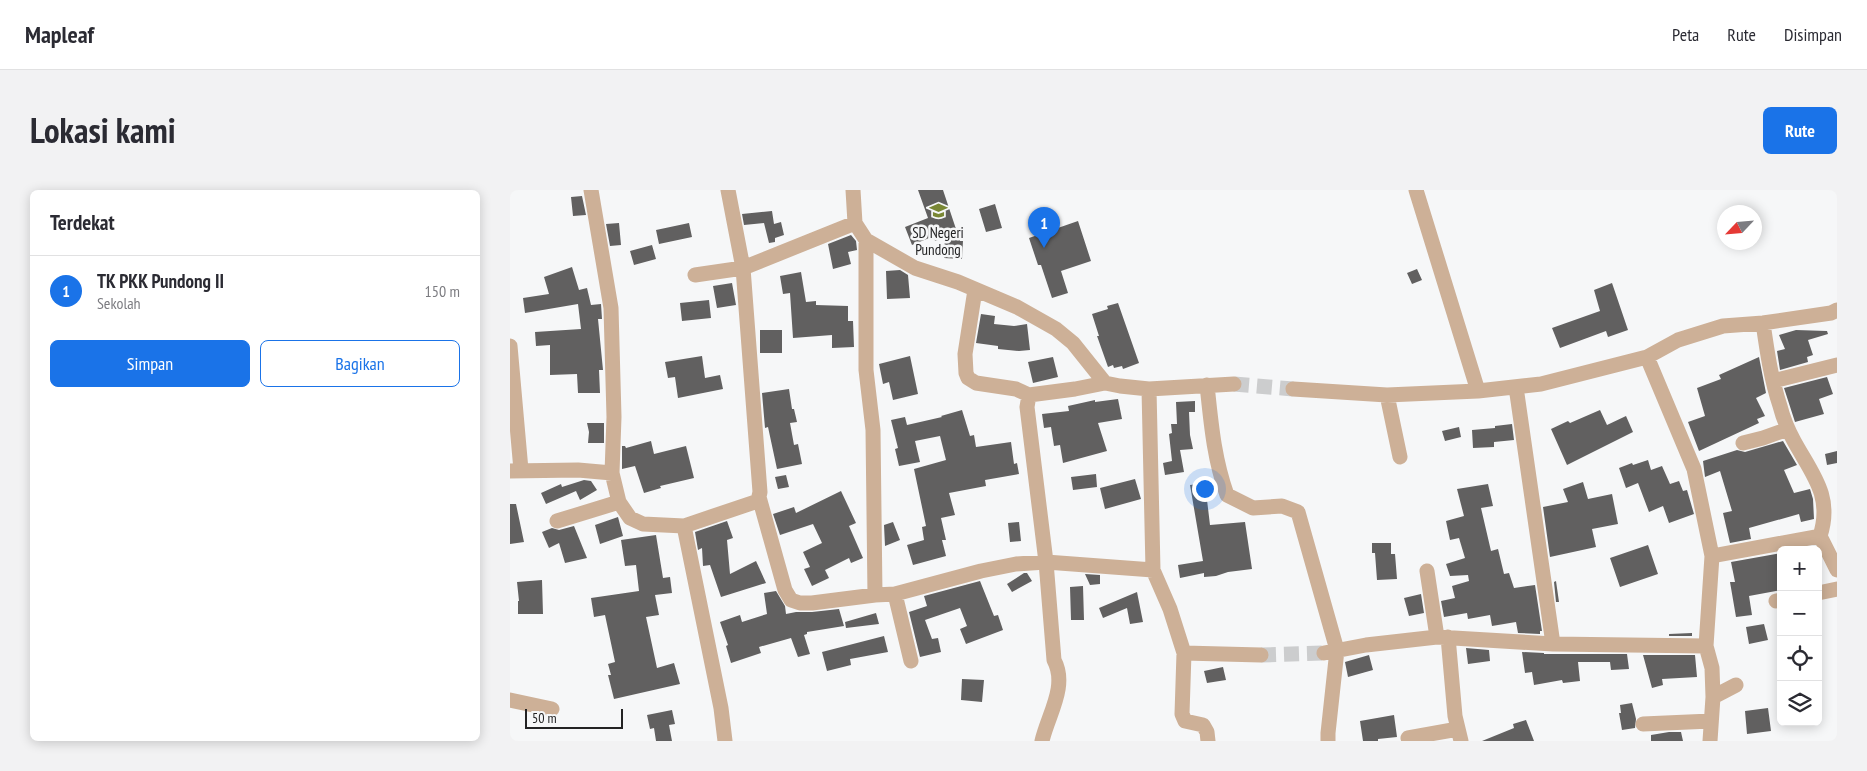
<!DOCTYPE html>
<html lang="id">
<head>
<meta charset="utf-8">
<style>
	:root { --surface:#fff; --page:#f2f2f3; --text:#2b2b33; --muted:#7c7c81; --line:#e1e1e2; --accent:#1a73e8 }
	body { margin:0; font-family:"PT Sans Narrow",sans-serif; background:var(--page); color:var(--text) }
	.controls { position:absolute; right:15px; bottom:15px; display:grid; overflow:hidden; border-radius:8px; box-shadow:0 2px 12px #0003 }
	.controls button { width:45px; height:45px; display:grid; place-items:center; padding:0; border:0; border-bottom:1px solid var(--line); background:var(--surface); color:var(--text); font:25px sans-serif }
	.compass { position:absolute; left:1207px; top:15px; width:45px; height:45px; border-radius:50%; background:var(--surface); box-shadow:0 2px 12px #0003; rotate:244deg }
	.scale { position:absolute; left:15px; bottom:12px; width:98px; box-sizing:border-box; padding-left:5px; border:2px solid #232324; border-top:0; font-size:14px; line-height:18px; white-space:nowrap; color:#232324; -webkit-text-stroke:4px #f6f7f8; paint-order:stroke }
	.you { position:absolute; left:694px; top:298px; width:18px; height:18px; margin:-12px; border:4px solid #fff; border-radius:50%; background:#1a73e8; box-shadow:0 0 0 8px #1a73e833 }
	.badge { display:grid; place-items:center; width:32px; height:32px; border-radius:50%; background:var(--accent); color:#fff; font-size:16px; font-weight:700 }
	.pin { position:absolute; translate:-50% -41px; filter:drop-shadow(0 1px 2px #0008) }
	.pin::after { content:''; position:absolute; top:26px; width:18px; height:15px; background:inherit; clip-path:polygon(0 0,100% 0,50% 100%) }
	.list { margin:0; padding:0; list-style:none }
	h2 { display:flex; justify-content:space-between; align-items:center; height:65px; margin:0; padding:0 20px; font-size:21px }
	h2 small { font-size:16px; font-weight:400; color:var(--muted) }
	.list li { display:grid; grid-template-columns:32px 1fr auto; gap:15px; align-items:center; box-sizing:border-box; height:70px; padding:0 20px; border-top:1px solid var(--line) }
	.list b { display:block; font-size:19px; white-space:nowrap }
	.list p { margin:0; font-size:16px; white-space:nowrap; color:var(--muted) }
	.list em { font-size:16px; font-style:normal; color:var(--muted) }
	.actions { display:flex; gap:10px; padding:15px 20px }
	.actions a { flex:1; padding:11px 0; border:1px solid var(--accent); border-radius:8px; text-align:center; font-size:18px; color:var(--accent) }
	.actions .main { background:var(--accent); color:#fff }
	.icon { flex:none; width:28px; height:28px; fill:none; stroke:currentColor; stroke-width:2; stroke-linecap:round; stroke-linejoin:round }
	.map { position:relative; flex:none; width:1327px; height:551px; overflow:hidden; border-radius:8px }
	header { display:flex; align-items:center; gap:30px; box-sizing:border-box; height:70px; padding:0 25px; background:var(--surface); border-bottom:1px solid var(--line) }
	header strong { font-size:24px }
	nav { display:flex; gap:28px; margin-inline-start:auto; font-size:18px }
	.intro { display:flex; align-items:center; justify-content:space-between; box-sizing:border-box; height:120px; padding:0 30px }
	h1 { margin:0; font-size:35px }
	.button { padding:12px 22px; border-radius:8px; background:var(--accent); color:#fff; font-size:18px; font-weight:700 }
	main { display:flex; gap:30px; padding:0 30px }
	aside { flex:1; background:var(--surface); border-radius:8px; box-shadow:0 2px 12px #0003 }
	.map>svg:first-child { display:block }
	.building { fill:#616060 }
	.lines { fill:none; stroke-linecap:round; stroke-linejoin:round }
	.minor-tunnel { stroke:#cccdce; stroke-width:15; stroke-dasharray:15 8; stroke-linecap:butt }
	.minor { stroke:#cdb097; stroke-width:15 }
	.labels { text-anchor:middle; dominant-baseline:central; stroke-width:5; stroke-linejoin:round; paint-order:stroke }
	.poi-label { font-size:15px; fill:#232324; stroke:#f6f7f8 }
</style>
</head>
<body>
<header>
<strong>Mapleaf</strong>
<nav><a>Peta</a><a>Rute</a><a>Disimpan</a></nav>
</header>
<div class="intro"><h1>Lokasi kami</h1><a class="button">Rute</a></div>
<main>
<aside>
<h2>Terdekat<small></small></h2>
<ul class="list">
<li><span class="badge">1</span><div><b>TK PKK Pundong II</b><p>Sekolah</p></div><em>150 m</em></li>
</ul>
<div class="actions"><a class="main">Simpan</a><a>Bagikan</a></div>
</aside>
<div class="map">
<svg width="1327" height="551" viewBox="0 0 1327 551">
	<rect width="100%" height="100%" fill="#f6f7f8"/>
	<path class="building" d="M408,0H433L450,51H453L452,69L434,68L435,47L425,51L424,46L402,55L395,37L418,28Z
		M72,6L76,25L63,26L61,7Z
		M485,14L492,38L476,42L469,19Z
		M262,21L264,34L271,32L274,45L265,48V52L259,53L254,33L234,35L232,24Z
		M568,31L581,71L551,81L558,103L542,108L531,75H528L519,48Z
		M109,33L111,55L100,56L96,34Z
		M179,33L182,47L149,54L146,40Z
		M341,45L346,51L347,60L338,62L341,74L323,79L318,54Z
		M142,55L146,69L124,75L120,61Z
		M62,77L69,100L77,98L81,115L91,114L92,129H88L93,180H89L90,203H68L67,184L40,185V155L26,156L25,142L71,139L68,114L15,123L13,108L39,104L34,87Z
		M907,79L912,90L902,94L897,83Z
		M390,80L398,85L400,108L377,109L376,81Z
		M291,82L296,112L306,111V115L338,116V131H343L344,157L322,158V145L283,148L280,103L273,104L270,86Z
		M222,93L226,115L207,118L203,96Z
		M1102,93L1118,140L1098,147L1096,141L1050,158L1042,138L1090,121L1084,100Z
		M199,110L201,128L172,131L170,113Z
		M608,113L629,173L613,179L612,176L604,178L603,175L598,177L587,146H589L582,124L598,119L597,116Z
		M471,124L485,126L484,134L504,136L517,134L520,160L509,161L488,159V156L466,153Z
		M250,140H272V163H250Z
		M1286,140L1317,141L1318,144L1298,150L1303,165L1297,167L1298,172L1270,180L1267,161L1275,159L1269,145Z
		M192,166L195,188L210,185L213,199L168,208L165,187L158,188L155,172Z
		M400,166L408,204L383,210L379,192L373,194L369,174Z
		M543,167L548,187L523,193L518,172Z
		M1249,167L1256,203L1246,208L1255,226L1247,229L1249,233L1189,261L1178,232L1195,226L1187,198L1211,189L1209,185Z
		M1317,187L1323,204L1309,209L1314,224L1285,232L1274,198Z
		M279,199L282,219H284L287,232L280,233L284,255L288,254L292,274L267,279L258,237L255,238L252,203Z
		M608,209L612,229L588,233L597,261L553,273L550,255L544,256L541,237L534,238L532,224L559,221L558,216L585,210V212Z
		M685,211V222H679L680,245L683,259L670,260L674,282L655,285L653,273L662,271L659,244L662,243L661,234H667L666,212Z
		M452,220L460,246L464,245L466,257L501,252L504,274L507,273L509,284L475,290L476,296L439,303L445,325L431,328L436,350H432L436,366L403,375L397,355L414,350L412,337L416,336L404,279L436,270L430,246L405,251L410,272L389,276L385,259L388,258L381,230L395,227L397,235L432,227L431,226Z
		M1090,220L1097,235L1116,226L1123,242L1057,275L1041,239L1058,231L1060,233Z
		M77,233H94V253H78L79,242Z
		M1002,234L1004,250L984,252V257L963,258L962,240L985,238V236Z
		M949,237L951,247L935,251L932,241Z
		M141,251L144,264L176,256L184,288L150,296L151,298L134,303L125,276L112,279V256H115L116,258Z
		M1273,251L1287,275L1274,280L1284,303L1300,299L1303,309L1304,329L1291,332L1289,324L1239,338L1241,349L1220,353L1213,323L1222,321L1210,281L1195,287L1193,271L1227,260L1235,262Z
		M1327,261V273L1317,275L1315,264Z
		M1138,270L1141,280L1152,276L1160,294L1169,291L1173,301L1177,300L1184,324L1159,333L1153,316L1139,322L1128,293L1116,298L1109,278L1122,273L1123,275Z
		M586,284L587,297L563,300L561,287Z
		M276,285L279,297L268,299L265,287Z
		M625,289L631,309L595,319L590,298Z
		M74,290L81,291L87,300L70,310L66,301L36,314L31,303L51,294L52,297Z
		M1073,292L1078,309L1102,304L1108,334L1082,339L1086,357L1040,367L1033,317L1058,312L1053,299Z
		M695,293L700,335L735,332L742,379L718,382L706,386L694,387V383L670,388L668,375L693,371L680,295Z
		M978,294L983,316L971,318L981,361L988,359L994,384L999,383L1004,398L1025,395L1032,441H1030V444L1008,443L1006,432L982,436L980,425L958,429L957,423L934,427L931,411L945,408L942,396L959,391L958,385L940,386L936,374L955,368L949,348L940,350L936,331L954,326L947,299Z
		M331,301L346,333L339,336L353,368L341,373L339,368L315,380L319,388L302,396L294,379L300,377L293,362L312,353L303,334L270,345L263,324L284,317L286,323Z
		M0,314H6L14,352L0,354Z
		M108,327L113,346L90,354L85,335Z
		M217,331L223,348L217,350L220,384L246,371L256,393L211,407L200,375L193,376L192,358L188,360L185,342Z
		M383,332L390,350L375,356L374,335Z
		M509,332L511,351L500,352L498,333Z
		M64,336L77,368L55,373L49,353L39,358L32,342L42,338L49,340Z
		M146,345L153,388L160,387L162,403L145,405L149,425L136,427L147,478L164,473L170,494L104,509L98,485H101L98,474L105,472L95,425L84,427L81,408L129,401L126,375L115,376L111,350Z
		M862,353H881V364H885L887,389L867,390L865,363H862Z
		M1138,355L1148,384L1110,397L1100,368Z
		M1271,363V400L1239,406L1242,425L1226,427L1220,392H1225L1221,372Z
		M514,383H517L522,391L502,402L497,394Z
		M575,384L590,385V394L580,395Z
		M32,390L33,424H8V411H9L7,392Z
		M470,391L484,426L488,425L493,440L456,454L450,439L457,436L450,418L415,430L422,449L428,448L431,462L410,467L399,422L417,416L414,406Z
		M1046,391L1049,412H1046L1044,392Z
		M573,396L574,430H561L560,397Z
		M266,401L275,416L276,424L286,422H302L329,419L334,436L297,442V444L294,445L300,464L288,467L281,448L249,457L251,463L221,473L216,456L218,455L210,432L230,425L232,432L257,424L254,403Z
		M627,402L633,432L620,434L617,418L593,428L589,418Z
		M911,404L914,423L899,426L894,408Z
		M366,423L369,434L336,438L335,432Z
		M1254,434L1258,450L1239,454L1236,437Z
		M1182,443V446H1159V444Z
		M374,446L378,462L340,469L341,475L317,481L312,462Z
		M956,458L979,460L980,471L958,474Z
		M1012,462L1034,463V464H1117L1119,479L1101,480L1100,472H1068L1070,491L1053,493L1052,490L1024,495L1022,482L1015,483Z
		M859,465L863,480L838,487L835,472Z
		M1133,465H1185L1187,487L1152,489L1153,495L1142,498Z
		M713,477L716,490L697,493L694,481Z
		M452,489L474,490L472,512L451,510Z
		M1122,513L1126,529L1125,538L1112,540L1109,523H1111L1110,515Z
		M1258,518L1261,541L1237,544L1235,521Z
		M162,520L165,534L159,535L162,551H146L144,538L140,539L137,525Z
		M884,525L887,547L868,549V551H853L850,531Z
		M1016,530L1024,551H972L1004,538L1003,534Z
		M1159,542H1171L1173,551H1141V545Z"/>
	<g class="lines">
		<path class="minor-tunnel" d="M724,194L783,199
			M751,465L814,463"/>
		<path class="minor" d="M81,0L101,118L104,227L102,283L109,312L120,328L133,334L174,336L248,311L250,302L233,78L345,33
			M343,0L345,33L356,50L405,78L448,92L507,117L546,139L563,153L595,193L610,196L639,199L724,194
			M906,0L968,201
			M356,50V180L363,240L365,405
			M185,85L233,78L218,0
			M465,100L455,164L456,183L458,188L466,193L506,199L519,205L565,199L595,193
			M1253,133C1257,161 1261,189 1270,216C1273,228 1278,240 1284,251C1302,284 1323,306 1310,346L1327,380
			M0,156L11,280
			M1137,167L1184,279L1202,366L1196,456L1202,478L1203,507L1200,551
			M1263,191L1327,175
			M697,195C701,233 704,269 717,305L743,318L772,316L788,322L827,460L818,543V551
			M1006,197L1043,454
			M639,199L643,380L660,419L674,463L672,524L675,531L693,535L697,542L698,551
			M783,199L877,205L968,201L1031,194L1137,167L1168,150L1213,136L1253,133L1321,123L1327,120
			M519,205L517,217L536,372L544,470C558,496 538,525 532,551
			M877,205L890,267
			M1233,253L1253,248L1278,239
			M0,281L68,280L102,283
			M249,307L275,400L281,410L290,413H302L365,405L385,404L471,381L506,374L536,372L643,380
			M47,331L109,312
			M174,336L211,518L215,551
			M1202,366L1310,346
			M917,381L927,447
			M1308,403L1327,399
			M385,404L401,471
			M1266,411L1271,410
			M938,447L945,526L951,551
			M674,463L751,465
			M814,463L856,455L927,447L1043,454L1196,456
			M1203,507L1226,495
			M0,510L42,519
			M1133,534L1201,531
			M898,548L948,539"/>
	</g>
	<defs>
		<symbol id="school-bare" viewBox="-9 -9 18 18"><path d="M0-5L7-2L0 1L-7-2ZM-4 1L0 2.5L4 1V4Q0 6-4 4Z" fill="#798735" stroke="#f6f7f8" stroke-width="2.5" paint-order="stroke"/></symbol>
	</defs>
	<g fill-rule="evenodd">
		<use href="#school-bare" x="416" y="8" width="25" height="25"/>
	</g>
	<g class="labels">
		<g class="poi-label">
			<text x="428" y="42">SD Negeri<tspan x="428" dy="17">Pundong</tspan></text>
		</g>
	</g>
</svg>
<div class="controls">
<button>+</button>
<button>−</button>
<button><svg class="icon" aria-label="locate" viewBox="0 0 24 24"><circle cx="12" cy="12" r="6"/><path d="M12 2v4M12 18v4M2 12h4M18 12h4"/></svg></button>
<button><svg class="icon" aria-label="layers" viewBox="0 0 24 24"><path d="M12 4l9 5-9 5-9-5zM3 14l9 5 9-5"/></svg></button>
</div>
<svg class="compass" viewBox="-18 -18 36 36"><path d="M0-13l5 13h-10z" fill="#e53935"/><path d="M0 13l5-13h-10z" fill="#7c7c81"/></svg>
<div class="scale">50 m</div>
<div class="you"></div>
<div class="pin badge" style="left:534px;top:58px">1</div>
</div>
</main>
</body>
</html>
